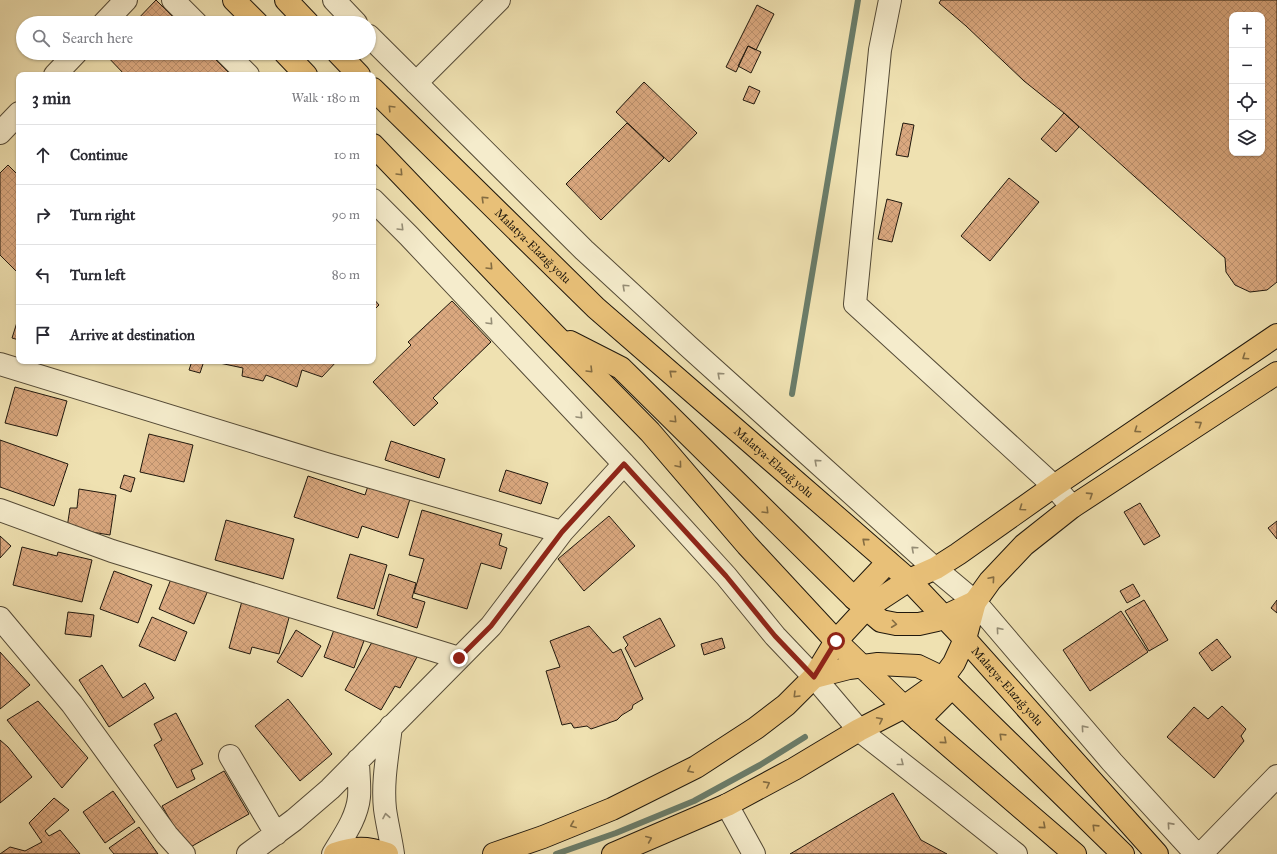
<!DOCTYPE html>
<html lang="en">
<head>
<meta charset="utf-8">
<style>
	:root { --surface:#fff; --page:#f2f2f3; --text:#2b2b33; --muted:#7c7c81; --line:#e1e1e2 }
	body { margin:0; font-family:"IM FELL Great Primer",serif; background:var(--page); color:var(--text) }
	.controls { position:absolute; right:12px; top:12px; display:grid; overflow:hidden; border-radius:8px; box-shadow:0 1px 3px #0004 }
	.controls button { width:36px; height:36px; display:grid; place-items:center; padding:0; border:0; border-bottom:1px solid var(--line); background:var(--surface); color:var(--text); font:20px sans-serif }
	.stop { position:absolute; width:12px; height:12px; margin:-9px; border:3px solid #8f2418; border-radius:50%; background:#fff }
	.stop.end { background:#8f2418; border-color:#fff; box-shadow:0 1px 4px #0008 }
	.list { margin:0; padding:0; list-style:none }
	h2 { display:flex; justify-content:space-between; align-items:center; height:52px; margin:0; padding:0 16px; font-size:17px }
	h2 small { font-size:13px; font-weight:400; color:var(--muted) }
	.list li { display:grid; grid-template-columns:26px 1fr auto; gap:12px; align-items:center; box-sizing:border-box; height:60px; padding:0 16px; border-top:1px solid var(--line) }
	.list b { display:block; font-size:15px; white-space:nowrap }
	.list em { font-size:13px; font-style:normal; color:var(--muted) }
	.icon { flex:none; width:22px; height:22px; fill:none; stroke:currentColor; stroke-width:2; stroke-linecap:round; stroke-linejoin:round }
	.map { position:relative; flex:none; width:1277px; height:854px; overflow:hidden }
	.search { position:absolute; background:var(--surface); box-shadow:0 1px 3px #0004; left:16px; top:16px; width:360px; height:44px; display:flex; align-items:center; gap:10px; box-sizing:border-box; padding:0 14px; border-radius:22px; color:var(--muted); font-size:15px }
	.panel { position:absolute; background:var(--surface); box-shadow:0 1px 3px #0004; left:16px; top:72px; width:360px; height:292px; border-radius:8px }
	.map>svg:first-child { display:block }
	.lines { fill:none; stroke-linecap:round; stroke-linejoin:round }
	.stream { stroke:#6a7c69; stroke-width:6 }
	.building { fill:url(#building-cross-hatch); stroke:#20180d; fill-rule:evenodd }
	.minor-casing { stroke:#544a36; stroke-width:24 }
	.major-casing { stroke:#20180d; stroke-width:24 }
	.highway-casing { stroke:#20180d; stroke-width:24 }
	.minor { stroke:#f5eccc; stroke-width:22 }
	.major { stroke:#e8c078; stroke-width:22 }
	.highway { stroke:#e8c078; stroke-width:22 }
	.oneway { stroke:#846c42 }
	.oneway2 { stroke:#958d76 }
	.route { stroke:#8f2418; stroke-width:5 }
	.labels { text-anchor:middle; dominant-baseline:central; stroke-width:3.5; stroke-linejoin:round; paint-order:stroke }
	.street-label { font-size:12px; fill:#20180d; stroke:#f5eccc }
</style>
</head>
<body>
<div class="map">
<svg width="1277" height="854" viewBox="0 0 1277 854">
	<defs>
		<pattern id="building-cross-hatch" width="8" height="8" patternUnits="userSpaceOnUse"><rect width="8" height="8" fill="#daa87f"/><path d="M0 0l8 8M0 8l8-8" fill="none" stroke="#bb906d"/></pattern>
	</defs>
	<rect width="100%" height="100%" fill="#efe1b1"/>
	<filter id="stains"><feTurbulence type="fractalNoise" baseFrequency=".005" numOctaves="4"/><feColorMatrix values="0 0 0 0 .2 0 0 0 0 .09 0 0 0 0 .02 0 0 0 .5 -.17"/></filter>
	<radialGradient id="worn" r=".72"><stop offset=".6" stop-color="#630" stop-opacity="0"/><stop offset="1" stop-color="#630" stop-opacity=".3"/></radialGradient>
	<g class="lines">
		<path class="stream" d="M792,394L858,0
			M556,854L616,833L694,801L760,765L805,737"/>
	</g>
	<path class="building" d="M156,0L179,23H134Z
		M941,0H1277V282L1267,290L1250,292L1235,285L1226,272L1225,258L1064,113L1024,81L966,26L939,3ZM1232,15H1262V153H1232Z
		M757,5L774,14L756,50L748,46L736,72L726,67Z
		M748,46L761,52L751,73L738,66Z
		M104,53H209L230,74L228,75H125Z
		M644,82L697,133L669,162L616,112Z
		M749,86L760,91L754,104L743,100Z
		M1064,113L1079,127L1056,152L1041,139Z
		M627,123L664,158L601,220L566,184Z
		M903,123L914,125L908,157L896,155Z
		M8,165L19,176V274L0,255V173Z
		M1009,178L1039,202L990,261L961,236Z
		M887,199L902,203L892,242L878,239Z
		M373,298L379,305L373,311Z
		M452,301L491,342L433,398L438,403L414,426L373,382L411,345L408,342Z
		M19,316V340L12,338Z
		M192,361H204L200,373L189,370Z
		M210,361H337L322,377L302,370L297,387L266,375L263,381L242,376L243,368Z
		M15,387L67,401L57,436L5,423Z
		M149,434L193,445L184,482L140,472Z
		M0,440L68,464L54,506L0,487Z
		M391,441L445,459L439,478L385,460Z
		M506,470L548,483L541,504L499,491Z
		M124,475L135,478L131,492L120,488Z
		M308,476L365,495L368,486L410,499L398,538L362,526L358,538L294,517Z
		M79,489L116,495L110,535L67,528L70,508H77Z
		M1140,503L1160,536L1144,545L1124,512Z
		M422,510L502,534L499,545L507,548L501,569L481,563L467,609L414,593L424,559L409,555Z
		M609,516L635,546L584,591L558,559Z
		M226,520L294,539L283,579L215,560Z
		M1277,521V539L1268,528Z
		M0,536L11,546L0,558Z
		M22,547L57,556L58,552L92,560L82,602L13,585Z
		M350,554L387,565L374,609L337,598Z
		M114,571L152,585L138,623L100,609Z
		M173,574L209,588L194,624L159,609Z
		M389,574L416,583L412,598L425,602L417,628L377,615Z
		M1133,584L1140,596L1127,603L1120,591Z
		M1144,600L1168,640L1149,651L1125,611Z
		M1277,600V613L1271,608Z
		M242,601L290,614L279,654L252,647L250,654L229,648Z
		M1121,611L1148,652L1090,691L1063,650Z
		M68,612L94,615L91,637L65,634Z
		M152,617L187,632L175,661L139,646Z
		M660,618L675,646L635,667L625,648L628,645L623,637Z
		M589,626L613,653L621,649L643,699L633,705L632,709L622,715L617,720L591,729L587,726L574,728L571,723L562,725L546,671L560,667L550,641Z
		M335,627L365,638L354,668L324,657Z
		M296,630L321,646L302,677L277,662Z
		M376,635L417,657L400,688L395,686L381,710L345,690Z
		M722,638L725,648L704,655L701,644Z
		M1217,639L1231,657L1212,671L1199,653Z
		M0,652L30,685L0,709Z
		M102,665L123,698L145,683L154,698L109,727L79,680Z
		M288,699L332,754L300,781L255,726Z
		M38,701L88,758L62,788L7,720Z
		M1222,706L1246,729L1241,736L1244,741L1214,778L1167,737L1194,707L1208,719Z
		M176,713L203,764L191,770L195,779L177,788L154,745L162,740L154,724Z
		M0,740L8,747L32,777L0,803Z
		M224,771L249,814L187,849L162,806Z
		M113,791L135,822L105,843L83,812Z
		M893,793L921,840L947,854H790Z
		M54,798L69,810L45,831L49,836L60,830L80,854H0L10,847L25,851L42,842L29,823Z
		M139,827L158,854H114L109,848Z"/>
	<g class="lines">
		<defs>
			<path id="minor" d="M173,0L196,23
				M334,0L356,23
				M890,0L880,50L855,304L1054,486L1072,507
				M104,23L126,0
				M369,36L584,250L688,346L932,566L975,602L1112,762L1196,854
				M226,53L248,75
				M55,75L76,53
				M416,83L499,0
				M0,133L19,113
				M373,200L409,236L624,464L726,576L775,636L814,677L859,730L942,795L1016,854
				M0,364L326,464L562,532
				M0,510L112,551L459,658
				M0,618L72,704L167,835L184,854
				M391,726C388,753 382,781 385,809C387,824 391,839 393,854
				M230,756L276,834
				M727,805L754,854
				M248,854L294,820L330,789L491,626L562,532L624,464
				M333,854C343,837 357,818 359,797C360,785 358,772 358,760
				M1201,854L1277,776"/>
			<path id="major" d="M335,854C355,847 367,847 387,854
				M494,854L543,837L612,809L696,767L756,728L786,705L814,677L836,641L860,615L877,601L909,580L936,568L958,554L1054,486L1277,335
				M613,854L727,805L794,769L859,730L904,707L928,690L943,678L954,663L965,639L975,602L990,581L1024,545L1072,507L1277,373"/>
			<g id="highway">
				<path d="M234,0L257,23"/>
				<path d="M286,0L308,23"/>
				<path d="M285,53L306,75"/>
				<path d="M338,53L359,75"/>
				<path id="s1" d="M373,89L596,308L909,580L965,639L1157,854"/>
				<path d="M373,145L553,333L650,432L747,545L836,641L904,707L1075,854"/>
				<path d="M570,342L621,368L854,598L881,621L896,624H919L937,620L975,602"/>
				<path d="M854,598L888,562"/>
				<path d="M814,677L849,668L878,664L918,666L943,678L1123,854"/>
				<path d="M919,720L952,687"/>
			</g>
		</defs>
		<use href="#minor" class="minor-casing"/>
		<use href="#major" class="major-casing"/>
		<use href="#highway" class="highway-casing"/>
		<use href="#minor" class="minor"/>
		<use href="#major" class="major"/>
		<use href="#highway" class="highway"/>
	</g>
	<defs><path id="oneway-chevron" d="M-2-3.5L2.5 0L-2 3.5" fill="none" stroke-width="1.6" stroke-linecap="round" stroke-linejoin="round"/></defs>
	<g class="oneway">
		<use href="#oneway-chevron" transform="translate(391 108) rotate(-134)"/>
		<use href="#oneway-chevron" transform="translate(400 173) rotate(46)"/>
		<use href="#oneway-chevron" transform="translate(484 199) rotate(-136)"/>
		<use href="#oneway-chevron" transform="translate(490 267) rotate(46)"/>
		<use href="#oneway-chevron" transform="translate(1245 357) rotate(146)"/>
		<use href="#oneway-chevron" transform="translate(590 370) rotate(45)"/>
		<use href="#oneway-chevron" transform="translate(672 373) rotate(-139)"/>
		<use href="#oneway-chevron" transform="translate(674 420) rotate(45)"/>
		<use href="#oneway-chevron" transform="translate(1199 424) rotate(-33)"/>
		<use href="#oneway-chevron" transform="translate(1137 430) rotate(146)"/>
		<use href="#oneway-chevron" transform="translate(679 465) rotate(50)"/>
		<use href="#oneway-chevron" transform="translate(1090 495) rotate(-33)"/>
		<use href="#oneway-chevron" transform="translate(1022 508) rotate(145)"/>
		<use href="#oneway-chevron" transform="translate(766 511) rotate(45)"/>
		<use href="#oneway-chevron" transform="translate(865 541) rotate(-139)"/>
		<use href="#oneway-chevron" transform="translate(992 579) rotate(-49)"/>
		<use href="#oneway-chevron" transform="translate(894 624) rotate(7)"/>
		<use href="#oneway-chevron" transform="translate(796 695) rotate(135)"/>
		<use href="#oneway-chevron" transform="translate(880 720) rotate(-27)"/>
		<use href="#oneway-chevron" transform="translate(1002 736) rotate(-136)"/>
		<use href="#oneway-chevron" transform="translate(944 741) rotate(41)"/>
		<use href="#oneway-chevron" transform="translate(690 770) rotate(153)"/>
		<use href="#oneway-chevron" transform="translate(767 784) rotate(-28)"/>
		<use href="#oneway-chevron" transform="translate(573 825) rotate(158)"/>
		<use href="#oneway-chevron" transform="translate(1043 826) rotate(41)"/>
		<use href="#oneway-chevron" transform="translate(1095 827) rotate(-136)"/>
		<use href="#oneway-chevron" transform="translate(649 839) rotate(-23)"/>
	</g>
	<g class="oneway2">
		<use href="#oneway-chevron" transform="translate(401 228) rotate(45)"/>
		<use href="#oneway-chevron" transform="translate(625 287) rotate(-137)"/>
		<use href="#oneway-chevron" transform="translate(490 322) rotate(47)"/>
		<use href="#oneway-chevron" transform="translate(720 375) rotate(-138)"/>
		<use href="#oneway-chevron" transform="translate(580 416) rotate(47)"/>
		<use href="#oneway-chevron" transform="translate(817 462) rotate(-138)"/>
		<use href="#oneway-chevron" transform="translate(914 549) rotate(-138)"/>
		<use href="#oneway-chevron" transform="translate(999 630) rotate(-131)"/>
		<use href="#oneway-chevron" transform="translate(1084 728) rotate(-131)"/>
		<use href="#oneway-chevron" transform="translate(901 763) rotate(38)"/>
		<use href="#oneway-chevron" transform="translate(386 816) rotate(-100)"/>
		<use href="#oneway-chevron" transform="translate(1170 825) rotate(-132)"/>
	</g>
	<g class="lines">
		<path class="route" d="M459,658L491,626L562,532L624,464L726,576L775,636L814,677L836,641"/>
	</g>
	<g class="labels">
		<g class="street-label">
			<text stroke="none"><textPath href="#s1" startOffset="224">Malatya-Elazığ yolu</textPath></text>
			<text stroke="none"><textPath href="#s1" startOffset="548">Malatya-Elazığ yolu</textPath></text>
			<text stroke="none"><textPath href="#s1" startOffset="872">Malatya-Elazığ yolu</textPath></text>
		</g>
	</g>
	<rect width="100%" height="100%" filter="url(#stains)"/>
	<rect width="100%" height="100%" fill="url(#worn)"/>
</svg>
<div class="controls">
<button>+</button>
<button>−</button>
<button><svg class="icon" aria-label="locate" viewBox="0 0 24 24"><circle cx="12" cy="12" r="6"/><path d="M12 2v4M12 18v4M2 12h4M18 12h4"/></svg></button>
<button><svg class="icon" aria-label="layers" viewBox="0 0 24 24"><path d="M12 4l9 5-9 5-9-5zM3 14l9 5 9-5"/></svg></button>
</div>
<div class="stop" style="left:836px;top:641px"></div>
<div class="stop end" style="left:459px;top:658px"></div>
<div class="search"><svg class="icon" aria-label="search" viewBox="0 0 24 24"><circle cx="10" cy="10" r="6"/><path d="M15 15l6 6"/></svg>Search here</div>
<section class="panel">
<h2>3 min<small>Walk · 180 m</small></h2>
<ul class="list">
<li><svg class="icon" aria-label="ahead" viewBox="0 0 24 24"><path d="M12 20V5M6 11l6-6 6 6"/></svg><div><b>Continue</b></div><em>10 m</em></li>
<li><svg class="icon" aria-label="right" viewBox="0 0 24 24"><path d="M7 20v-9h11M14 6l5 5-5 5"/></svg><div><b>Turn right</b></div><em>90 m</em></li>
<li><svg class="icon" aria-label="left" viewBox="0 0 24 24"><path d="M17 20v-9H6M10 6l-5 5 5 5"/></svg><div><b>Turn left</b></div><em>80 m</em></li>
<li><svg class="icon" aria-label="arrive" viewBox="0 0 24 24"><path d="M6 21V4h12l-3 4 3 4H6"/></svg><div><b>Arrive at destination</b></div></li>
</ul>
</section>
</div>
</body>
</html>
